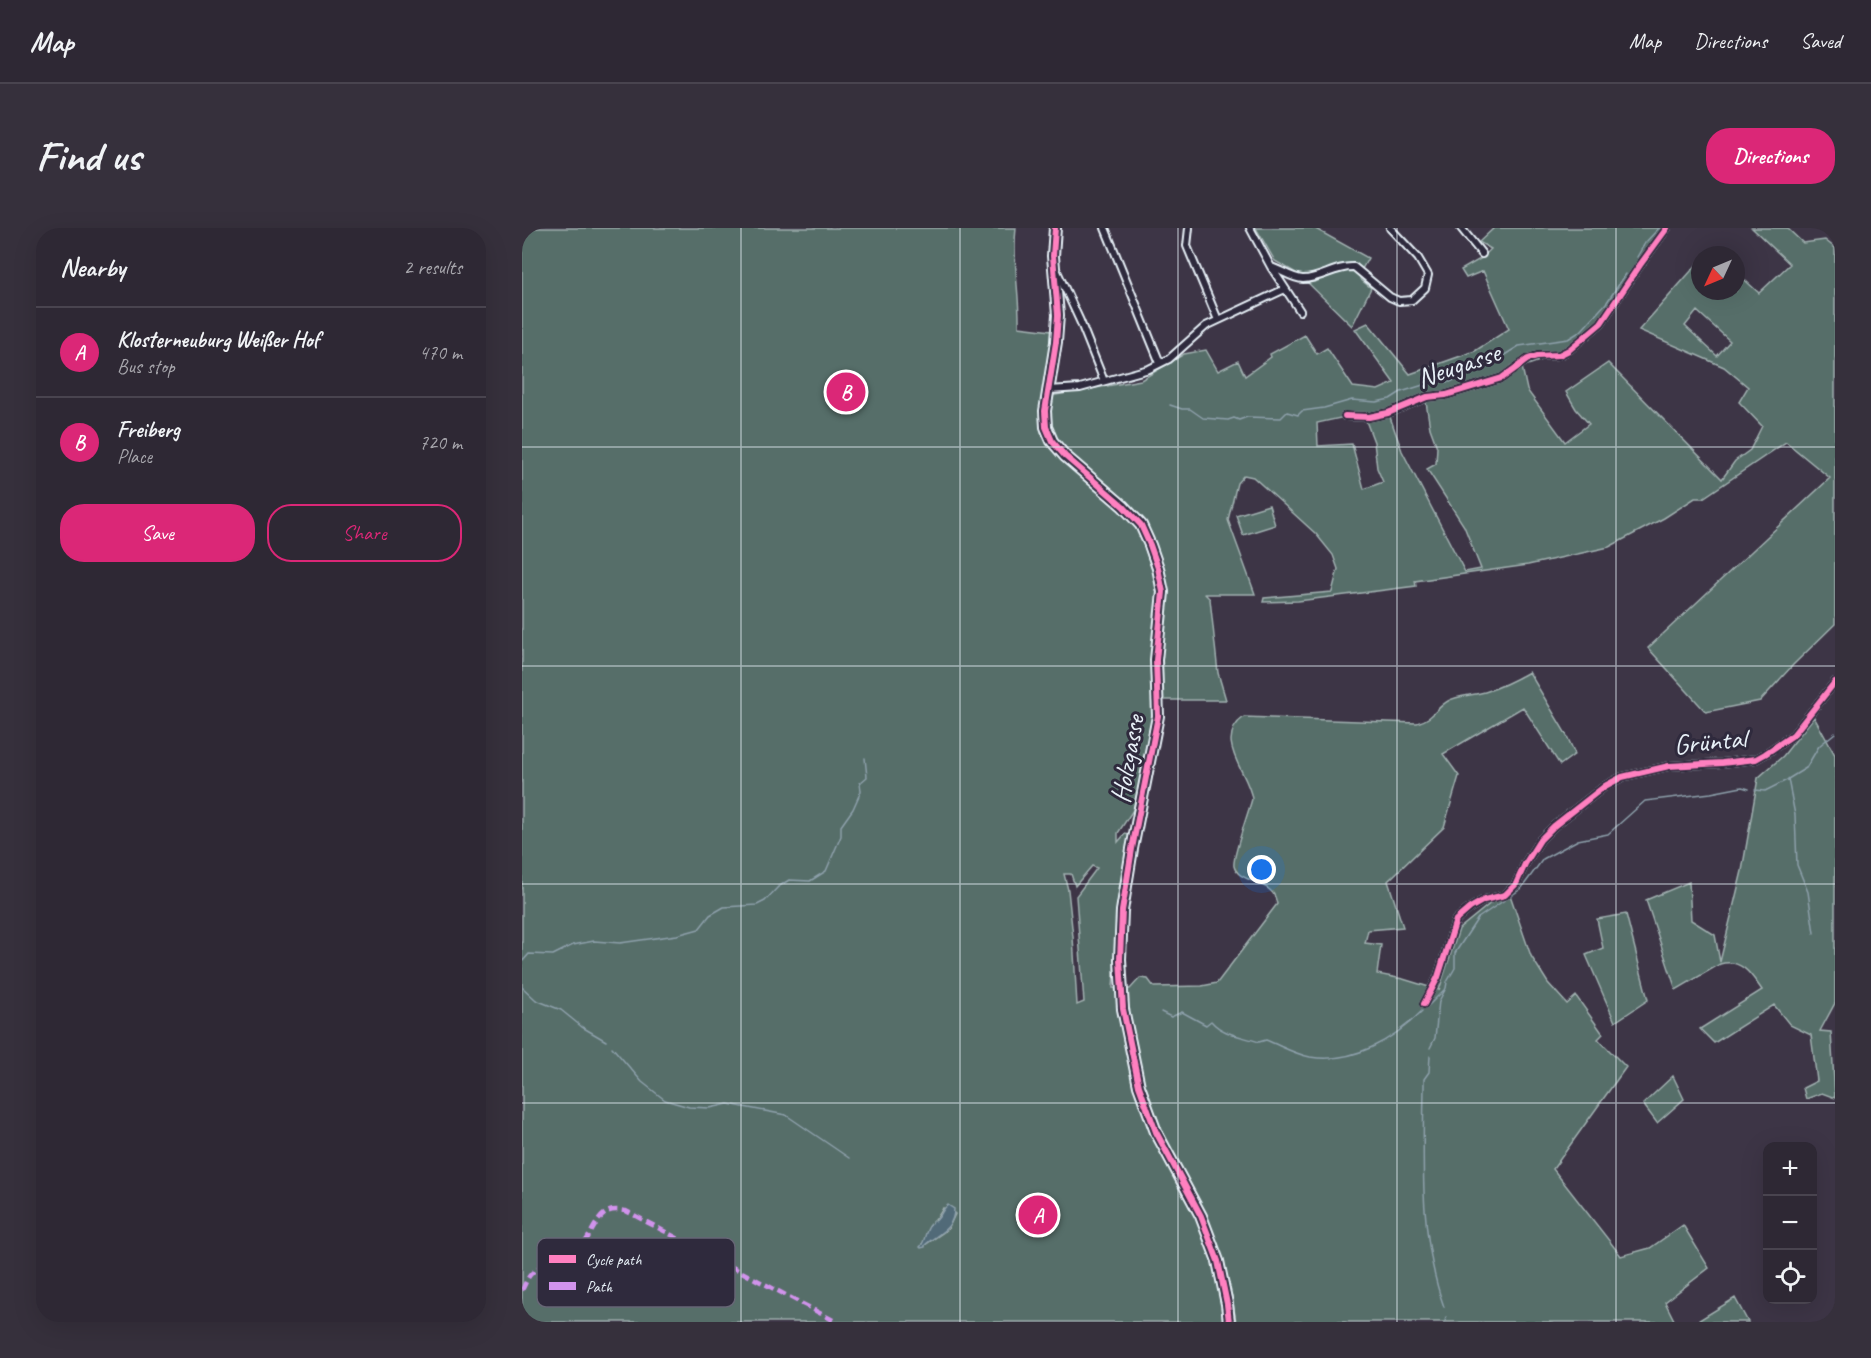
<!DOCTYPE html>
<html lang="en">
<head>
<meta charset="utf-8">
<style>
	:root { --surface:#2e2834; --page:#36303c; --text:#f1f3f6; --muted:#a7a6ac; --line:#49444f; --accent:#db2777 }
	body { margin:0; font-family:Caveat,sans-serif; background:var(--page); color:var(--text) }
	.controls { position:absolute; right:18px; bottom:18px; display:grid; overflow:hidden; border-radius:12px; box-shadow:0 6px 24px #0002 }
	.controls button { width:54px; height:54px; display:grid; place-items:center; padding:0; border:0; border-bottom:2px solid var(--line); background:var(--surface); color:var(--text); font:30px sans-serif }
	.compass { position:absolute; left:1169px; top:18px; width:54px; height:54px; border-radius:50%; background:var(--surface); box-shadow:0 6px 24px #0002; rotate:226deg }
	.you { position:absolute; left:740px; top:642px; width:21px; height:21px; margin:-15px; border:4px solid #fff; border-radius:50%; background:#1a73e8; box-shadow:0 0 0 9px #1a73e833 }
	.badge { display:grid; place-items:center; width:39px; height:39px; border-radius:50%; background:var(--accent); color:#fff; font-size:20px; font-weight:700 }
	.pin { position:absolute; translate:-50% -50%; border:3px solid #fff; box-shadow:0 2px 6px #0006 }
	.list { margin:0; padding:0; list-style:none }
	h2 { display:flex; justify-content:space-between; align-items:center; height:78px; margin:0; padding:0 24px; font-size:26px }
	h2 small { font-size:20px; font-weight:400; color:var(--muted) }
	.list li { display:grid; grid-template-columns:39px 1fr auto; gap:18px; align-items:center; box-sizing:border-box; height:90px; padding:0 24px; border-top:2px solid var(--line) }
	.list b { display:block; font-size:22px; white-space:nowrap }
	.list p { margin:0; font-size:20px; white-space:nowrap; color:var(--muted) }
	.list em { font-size:20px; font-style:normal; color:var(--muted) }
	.actions { display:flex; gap:12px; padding:18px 24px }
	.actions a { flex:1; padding:14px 0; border:2px solid var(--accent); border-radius:24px; text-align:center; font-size:21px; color:var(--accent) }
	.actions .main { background:var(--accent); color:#fff }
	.icon { flex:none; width:33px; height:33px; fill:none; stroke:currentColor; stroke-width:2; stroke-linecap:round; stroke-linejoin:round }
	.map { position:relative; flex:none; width:1313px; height:1094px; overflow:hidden; border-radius:24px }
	header { display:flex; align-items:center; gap:36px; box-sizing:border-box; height:84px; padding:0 30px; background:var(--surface); border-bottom:2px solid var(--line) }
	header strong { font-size:28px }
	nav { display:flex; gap:33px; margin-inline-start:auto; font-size:21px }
	.intro { display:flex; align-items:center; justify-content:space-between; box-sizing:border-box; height:144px; padding:0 36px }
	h1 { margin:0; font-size:42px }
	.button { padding:15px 27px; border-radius:24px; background:var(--accent); color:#fff; font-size:21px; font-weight:700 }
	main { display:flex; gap:36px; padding:0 36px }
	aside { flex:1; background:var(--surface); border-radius:24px; box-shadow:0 6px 24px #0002 }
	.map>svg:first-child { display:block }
	.green { fill:#576e69; stroke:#a0b0b0; stroke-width:1.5; fill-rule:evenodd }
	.water { fill:#516a78; stroke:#8da0ab; stroke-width:1.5 }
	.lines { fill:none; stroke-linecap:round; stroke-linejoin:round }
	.stream { stroke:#8da0ab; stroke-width:1.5 }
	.street-casing { stroke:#e8f1f8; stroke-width:10 }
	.secondary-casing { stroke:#e8f1f8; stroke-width:14 }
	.street { stroke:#2f2a3d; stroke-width:6 }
	.secondary { stroke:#2f2a3d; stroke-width:9 }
	.quiet { stroke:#d193ec; stroke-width:4.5; stroke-dasharray:9 4.5; stroke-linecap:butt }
	.cycleway-casing { stroke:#2f2a3d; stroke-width:10 }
	.cycleway { stroke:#ff80c0; stroke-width:6 }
	.grid { fill:none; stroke:#e8f1f8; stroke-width:1.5; stroke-opacity:0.55 }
	.labels { text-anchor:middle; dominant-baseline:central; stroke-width:6; stroke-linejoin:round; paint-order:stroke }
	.street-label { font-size:28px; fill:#e8f1f8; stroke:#2f2a3d }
	.key { fill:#2f2a3d; stroke:#666675; stroke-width:1.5 }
	.key-label { font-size:16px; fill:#e8f1f8 }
</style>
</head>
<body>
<header>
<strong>Map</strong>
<nav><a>Map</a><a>Directions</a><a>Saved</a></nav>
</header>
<div class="intro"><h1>Find us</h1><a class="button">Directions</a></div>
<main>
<aside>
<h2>Nearby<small>2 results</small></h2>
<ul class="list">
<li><span class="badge">A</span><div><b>Klosterneuburg Weißer Hof</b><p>Bus stop</p></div><em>470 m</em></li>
<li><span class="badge">B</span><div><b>Freiberg</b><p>Place</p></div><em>720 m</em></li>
</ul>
<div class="actions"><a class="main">Save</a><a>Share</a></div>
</aside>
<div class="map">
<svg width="1313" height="1094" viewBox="0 0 1313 1094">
	<rect width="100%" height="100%" fill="#3d3546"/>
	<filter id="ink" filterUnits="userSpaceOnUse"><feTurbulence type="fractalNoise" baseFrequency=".0167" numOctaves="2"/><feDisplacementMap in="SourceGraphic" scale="12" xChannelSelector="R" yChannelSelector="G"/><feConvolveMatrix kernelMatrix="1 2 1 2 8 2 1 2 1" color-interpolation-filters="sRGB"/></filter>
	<g filter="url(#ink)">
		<path class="green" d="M0,0H494C490,33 498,66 497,99L529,103L519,204L533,224L551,242L607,290L619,308L635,358L630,502L611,582L596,605V614L603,606L608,607L597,665L591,760L608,761L618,750L626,751L632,759L680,758L695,755L755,676C754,673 754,670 752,667C745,653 715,653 712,638C710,629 727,583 730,571C727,545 690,512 722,489L895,495C911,491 914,480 926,473C934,468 953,467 963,464C979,459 993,452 1007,444L1044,506L1053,526L1038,537L1001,479L921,526L937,548L922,599L866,653L881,699L846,702L843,715L859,717L855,746L881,751L917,762L937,701L986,661L1009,728L1026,755L1045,776L1054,768L1081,806L1076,811L1104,839L1031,941L1099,1028L1128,1020L1161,997L1187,1040L1143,1074L1153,1094H714L710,1068L701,1071L704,1094H0ZM570,638L575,640L554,668L562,774L555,777L551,709L546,662L542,646H549L553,658ZM421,980L433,986L426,1001L403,1017L400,1016L403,1013C404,998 415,993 421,980Z
			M734,0H792L846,30L840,41L838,51L849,60L830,98L778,47L753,33Z
			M972,0H1148L1079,96L1052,121L1000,139L1005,162L1043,214L1067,196L1054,181L1044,164L1086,135L1200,251L1213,233L1228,222L1240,198L1217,174L1226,159L1202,139L1117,102L1178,33V63H1214V44L1237,65L1268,36L1230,0H1265L1281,15L1303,12L1313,20V396L1271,437L1238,473L1184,484L1126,420L1308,250L1264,214L1181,270H1173L1142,290L1087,319L1006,337L893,353L894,358L776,373L741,374L742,370L810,364L816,341L811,327L794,306L760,275L731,249L722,247L715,255L706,292L733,366H683L688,371L696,445L704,472H640L638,454L641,349L644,348L618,288L597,268L547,227L532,211L526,187L528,168L619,152L662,126L684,122L696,143L716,133L723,148L749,129L748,126L783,107L795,126L805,120L831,159L856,162L872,155L833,101L846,95L888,146L953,123L987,101L961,43L944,50L939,42L960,30L969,21L957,14ZM1175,83L1208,113L1195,128L1163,98ZM904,174L908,200L915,219L914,236L905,241L942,298L959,341L943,344L880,223L868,189L884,180ZM841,185L852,214L855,240L861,254L842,261L830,216L796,218L795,195Z
			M747,277L753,297L721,307L714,287Z
			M1292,489L1313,527V775L1298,803L1309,804L1313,870L1300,865L1284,871L1281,860L1295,853L1289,807L1268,797L1252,777L1192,815L1178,801L1240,762C1229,746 1219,730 1198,736L1154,762L1124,672L1167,654L1169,692L1193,707L1198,734L1220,643L1236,550L1261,528Z
			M1104,686L1126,772L1093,794L1064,727L1081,720L1075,691Z
			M1151,848L1162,871L1135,895L1121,876Z
			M1213,1070L1226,1094H1174Z"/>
		<path class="water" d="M426,977L432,981C432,1001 417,1005 403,1017V1019L399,1020L398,1019C404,1013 402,1003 409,996C415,989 411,997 417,989C421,984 420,981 426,977Z"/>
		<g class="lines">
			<path class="stream" d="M1115,29L1123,15L1137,0
				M648,177L660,181H668L681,190L706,192L712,190L717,192L725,189L759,190L765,184L776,187L780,183L802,180L830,172L854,174L868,171L879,164L914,153L928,154L944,146L954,138L968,136L997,118L1046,111L1059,103L1085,74L1104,46
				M1233,562L1243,563L1265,552
				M1292,705L1286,664L1275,637L1273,587L1266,551L1284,540L1297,518L1313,505
				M0,734L7,726L31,727L51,717L72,713L98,715L155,707L177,701L188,687L202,679L235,677L243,673L256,659L267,652L288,653L304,643L319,608V598L331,581L339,563L338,555L345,549L343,530
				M0,759L14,772L39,782L60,799L84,813
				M906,778L922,762
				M639,784L649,789L660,784L684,797L689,793C701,807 720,808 737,814L744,812C759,818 772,826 788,829C831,836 871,812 900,783
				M90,819L120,854L143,872L167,879L188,880L206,876L264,887L327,930
				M908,820L913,810L917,773L924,760L925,754L933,740V725L956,690L999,661L1021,631L1056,612L1086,606L1123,573L1189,565L1220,559L1227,561
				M908,828L907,844L902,851V858C901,933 897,1008 922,1079
				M923,1094L924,1089"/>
			<defs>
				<path id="street" d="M583,0L638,135
					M667,0L665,18L696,92
					M728,0L749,39L778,83
					M939,0L960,26
					M749,39C759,42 771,51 781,51C799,51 813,38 832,39L868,69L877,73L890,72L903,60L906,47L896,30L868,0
					M534,41L558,93L582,153
					M527,162L558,160L627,141L647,131L684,98L763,61
					M823,188L847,189L866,185L905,169L924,167L980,150L1006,131L1015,128L1037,127L1047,122L1079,95L1118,37L1145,0
					M902,776L916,749L934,692L948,680L962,672L983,667L994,656L1003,636L1018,612L1032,598L1083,558L1100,549L1147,538L1200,535L1234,531L1243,526L1271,507L1313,454"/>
				<path id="secondary" d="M533,0L531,28L536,87L534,114L523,183L524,199L530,213L543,228L601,278L619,297L628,317L636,340L641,364L634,432L636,488L610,621L600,683L598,731L601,781L617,858L634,904L679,988L696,1033L705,1076L707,1094"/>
			</defs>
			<use href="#street" class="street-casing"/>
			<use href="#secondary" class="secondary-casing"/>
			<use href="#street" class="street"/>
			<use href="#secondary" class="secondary"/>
			<path class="quiet" d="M0,1062C3,1057 5,1050 9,1046C22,1032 42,1033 56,1022C68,1012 72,992 85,984C91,981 97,982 104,983L311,1092"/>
			<defs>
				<path id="cycleway" d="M533,0L531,28L536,87L534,114L523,183L524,199L530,213L543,228L601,278L619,297L628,317L636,340L641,364L634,432L636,488L610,621L600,683L598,731L601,781L617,858L634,904L679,988L696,1033L705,1076L707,1094
					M823,188L847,189L866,185L905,169L924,167L980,150L1006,131L1015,128L1037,127L1047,122L1079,95L1118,37L1145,0
					M902,776L916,749L934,692L948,680L962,672L983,667L994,656L1003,636L1018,612L1032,598L1083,558L1100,549L1147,538L1200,535L1234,531L1243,526L1271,507L1313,454"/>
			</defs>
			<use href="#cycleway" class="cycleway-casing"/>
			<use href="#cycleway" class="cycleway"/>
		</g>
	</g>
	<path class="grid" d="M219,0V1094M438,0V1094M656,0V1094M875,0V1094M1094,0V1094M0,219H1313M0,438H1313M0,656H1313M0,875H1313"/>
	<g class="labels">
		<g class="street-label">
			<text transform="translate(936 137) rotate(-19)">Neugasse</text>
			<text transform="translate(1188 513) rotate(-6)">Grüntal</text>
			<text transform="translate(605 531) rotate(-80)">Holzgasse</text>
		</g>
	</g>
	<rect x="15" y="1010" width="198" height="69" rx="9" class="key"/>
	<rect x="27" y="1027" width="27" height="8" fill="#ff80c0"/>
	<rect x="27" y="1054" width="27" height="8" fill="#d193ec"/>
	<g class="key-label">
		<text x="64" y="1037">Cycle path</text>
		<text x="64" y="1064">Path</text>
	</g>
</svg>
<div class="controls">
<button>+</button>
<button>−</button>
<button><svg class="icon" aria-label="locate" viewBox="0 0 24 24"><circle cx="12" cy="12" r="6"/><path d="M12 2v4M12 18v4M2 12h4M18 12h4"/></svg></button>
</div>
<svg class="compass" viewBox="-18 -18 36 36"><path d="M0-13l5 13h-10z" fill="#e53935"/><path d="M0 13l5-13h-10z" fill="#a7a6ac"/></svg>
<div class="you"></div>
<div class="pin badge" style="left:516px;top:987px">A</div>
<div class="pin badge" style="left:324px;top:164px">B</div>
</div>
</main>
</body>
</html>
